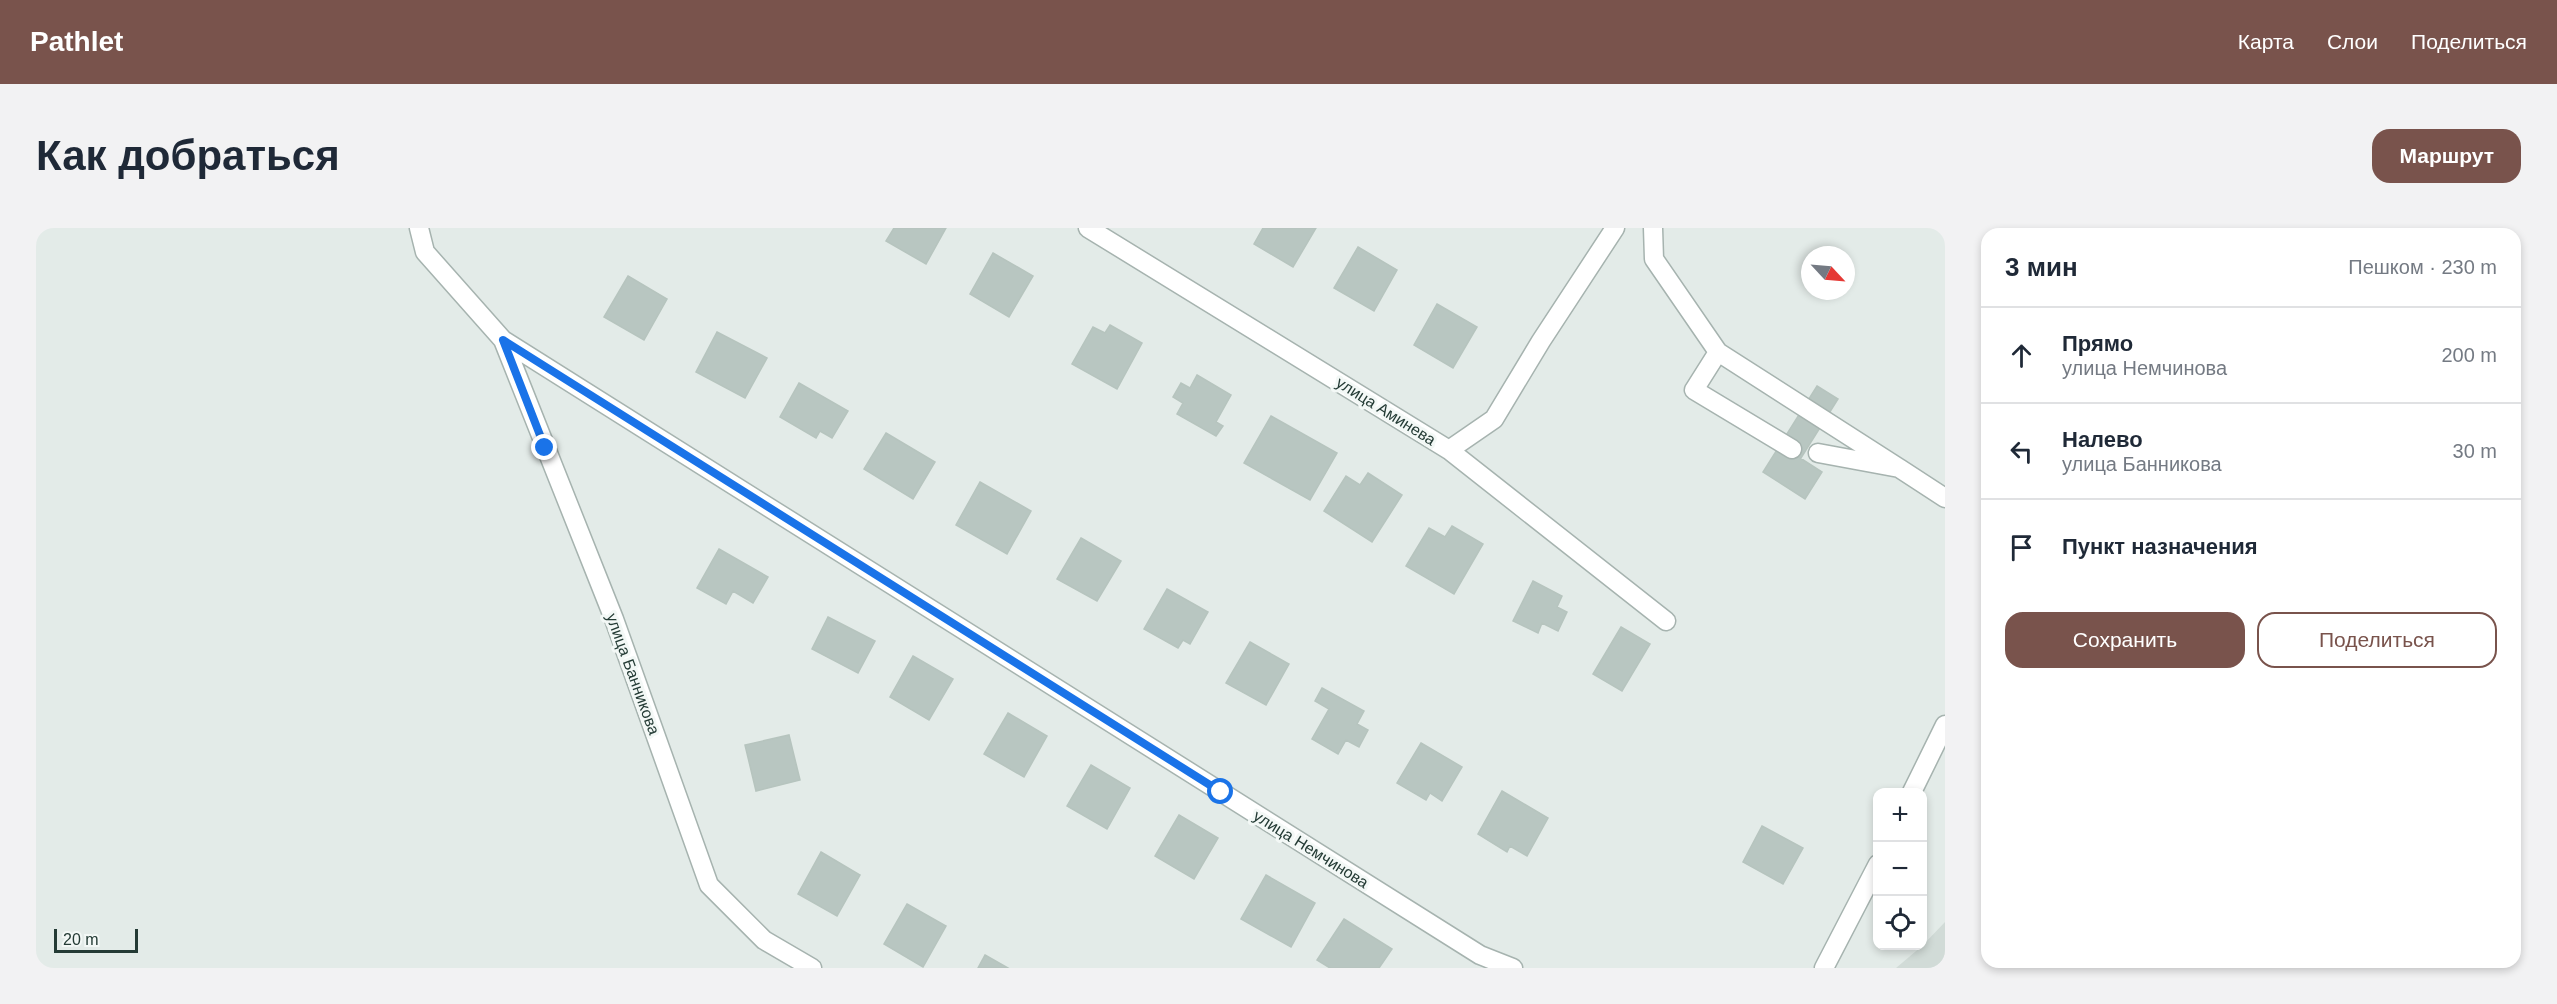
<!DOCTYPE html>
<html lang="ru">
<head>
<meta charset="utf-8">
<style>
	:root { --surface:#fff; --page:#f2f2f3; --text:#1f2937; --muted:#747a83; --line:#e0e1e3; --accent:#79534c }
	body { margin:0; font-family:Helvetica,sans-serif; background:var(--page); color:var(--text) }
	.controls { position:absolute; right:18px; bottom:18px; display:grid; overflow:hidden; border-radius:12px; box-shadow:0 3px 9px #0003 }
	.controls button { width:54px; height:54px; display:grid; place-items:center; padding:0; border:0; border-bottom:2px solid var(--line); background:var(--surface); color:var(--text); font:30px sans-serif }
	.compass { position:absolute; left:1765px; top:18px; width:54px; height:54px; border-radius:50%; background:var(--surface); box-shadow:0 3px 9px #0003; rotate:116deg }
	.scale { position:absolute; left:18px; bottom:15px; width:84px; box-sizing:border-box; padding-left:6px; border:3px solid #243b35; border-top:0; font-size:16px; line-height:21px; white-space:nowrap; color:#243b35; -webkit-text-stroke:4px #f3f8f6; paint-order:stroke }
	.stop { position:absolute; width:18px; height:18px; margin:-14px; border:4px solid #1a73e8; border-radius:50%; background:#fff }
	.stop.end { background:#1a73e8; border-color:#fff; box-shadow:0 2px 6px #0008 }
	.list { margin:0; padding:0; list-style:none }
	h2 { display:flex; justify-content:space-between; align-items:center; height:78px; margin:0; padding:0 24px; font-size:26px }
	h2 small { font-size:20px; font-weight:400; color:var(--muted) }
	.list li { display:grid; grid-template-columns:39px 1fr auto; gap:18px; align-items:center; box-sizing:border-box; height:96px; padding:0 24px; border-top:2px solid var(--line) }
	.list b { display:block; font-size:22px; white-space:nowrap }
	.list p { margin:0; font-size:20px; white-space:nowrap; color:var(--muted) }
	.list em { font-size:20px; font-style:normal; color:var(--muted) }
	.actions { display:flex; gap:12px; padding:18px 24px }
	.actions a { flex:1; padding:14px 0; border:2px solid var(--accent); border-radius:18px; text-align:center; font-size:21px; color:var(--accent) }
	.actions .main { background:var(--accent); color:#fff }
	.icon { flex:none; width:33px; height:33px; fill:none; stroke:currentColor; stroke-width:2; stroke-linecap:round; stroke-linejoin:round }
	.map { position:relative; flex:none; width:1909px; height:740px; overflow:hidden; border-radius:18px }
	header { display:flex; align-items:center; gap:36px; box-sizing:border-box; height:84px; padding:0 30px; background:var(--accent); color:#fff }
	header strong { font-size:28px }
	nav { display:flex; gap:33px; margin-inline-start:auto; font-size:21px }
	.intro { display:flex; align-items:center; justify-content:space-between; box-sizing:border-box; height:144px; padding:0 36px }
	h1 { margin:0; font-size:42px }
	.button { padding:15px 27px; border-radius:18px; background:var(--accent); color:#fff; font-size:21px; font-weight:700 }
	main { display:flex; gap:36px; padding:0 36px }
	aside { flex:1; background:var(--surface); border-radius:18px; box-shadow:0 3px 9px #0003 }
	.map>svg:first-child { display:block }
	.built { fill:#d1dbd7 }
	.building { fill:#b8c6c1; stroke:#b6c4be; stroke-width:1.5 }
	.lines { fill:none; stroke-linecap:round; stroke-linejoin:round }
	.minor-casing { stroke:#a6b3af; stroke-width:21 }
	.minor { stroke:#fff; stroke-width:18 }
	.route { stroke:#1a73e8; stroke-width:8 }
	.labels { text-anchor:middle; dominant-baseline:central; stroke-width:6; stroke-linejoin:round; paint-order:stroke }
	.street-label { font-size:16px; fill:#243b35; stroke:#f3f8f6 }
</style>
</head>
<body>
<header>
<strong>Pathlet</strong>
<nav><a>Карта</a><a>Слои</a><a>Поделиться</a></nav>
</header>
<div class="intro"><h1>Как добраться</h1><a class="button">Маршрут</a></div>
<main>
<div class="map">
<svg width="1909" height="740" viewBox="0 0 1909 740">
	<rect width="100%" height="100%" fill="#e3ebe8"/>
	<path class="built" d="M1909,694V740H1860L1886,718Z"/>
	<path class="building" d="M858,0H910L890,36L850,13Z
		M1227,0H1280L1257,39L1218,16Z
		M1322,19L1361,42L1338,83L1298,60Z
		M957,25L997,48L973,89L934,66Z
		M592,48L631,71L608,112L568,89Z
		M1401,76L1441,99L1417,140L1378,117Z
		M1074,97L1106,115L1081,161L1036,136L1057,99L1069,105Z
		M681,104L731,130L709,170L660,144Z
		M1161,147L1195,167L1180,194L1187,198L1180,208L1141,186L1147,175L1137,169L1145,155L1154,160Z
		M763,155L812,183L796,210L784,203L780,210L744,189Z
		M1781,158L1802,171L1765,230L1744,217Z
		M1235,188L1301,225L1274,272L1208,235Z
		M850,205L899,234L877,271L828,241Z
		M1744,217L1786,244L1769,271L1727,244Z
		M1332,245L1366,267L1336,314L1288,283L1310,248L1324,257Z
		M944,254L995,283L971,326L920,297Z
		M1416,298L1447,316L1418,366L1370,338L1393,300L1409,309Z
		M1045,310L1085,333L1061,373L1021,351Z
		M683,321L732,349L717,375L697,363L690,376L661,360Z
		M1497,353L1526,368L1521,379L1531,384L1522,403L1506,395L1502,405L1477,393Z
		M1131,361L1172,384L1154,416L1147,412L1142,420L1108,401Z
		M792,389L839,413L822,445L776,421Z
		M1585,399L1614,416L1586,463L1557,446Z
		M1214,414L1253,436L1230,477L1190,455Z
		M877,428L917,451L893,492L854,469Z
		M1286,460L1328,483L1321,496L1332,502L1323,519L1310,512L1302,526L1276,511L1293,481L1279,473Z
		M972,485L1011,508L988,549L948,526Z
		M753,507L764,552L720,563L709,517Z
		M1385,515L1426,539L1406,573L1394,565L1390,572L1361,555Z
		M1055,537L1094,560L1071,601L1031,578Z
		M1466,563L1512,590L1491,628L1474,618L1471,624L1442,606Z
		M1143,587L1182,610L1158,651L1119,628Z
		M1726,598L1767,620L1747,656L1707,634Z
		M785,624L824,647L801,688L762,666Z
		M1230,647L1279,675L1255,719L1205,691Z
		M871,676L910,698L887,739L848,716Z
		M1308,691L1356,721L1343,740H1294L1281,732Z
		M949,727L972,740H942Z"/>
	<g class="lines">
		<defs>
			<path id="minor" d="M383,0L389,24L467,112L1444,727L1477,740
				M1052,0L1413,222L1630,393
				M1617,0L1618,31L1682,124
				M467,112L578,391L673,657L728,712L776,740
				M1756,221L1658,162L1682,124L1863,240L1782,225
				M1413,222L1458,191L1505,113L1579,0
				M1863,240L1909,270
				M1876,564L1909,497
				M1788,740L1842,636"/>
		</defs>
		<use href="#minor" class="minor-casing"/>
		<use href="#minor" class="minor"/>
	</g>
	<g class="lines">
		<path class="route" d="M509,220L467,112L1185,564"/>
	</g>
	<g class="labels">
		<g class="street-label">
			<text transform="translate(1350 183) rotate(32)">улица Аминева</text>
			<text transform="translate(597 446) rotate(70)">улица Банникова</text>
			<text transform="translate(1275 621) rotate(32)">улица Немчинова</text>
		</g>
	</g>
</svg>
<div class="controls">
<button>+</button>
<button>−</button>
<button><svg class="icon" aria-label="locate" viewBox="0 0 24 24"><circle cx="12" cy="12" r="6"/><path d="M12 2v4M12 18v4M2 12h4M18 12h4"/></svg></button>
</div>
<svg class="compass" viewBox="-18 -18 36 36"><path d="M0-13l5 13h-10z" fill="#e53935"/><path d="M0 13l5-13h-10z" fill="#747a83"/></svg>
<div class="scale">20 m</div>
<div class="stop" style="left:1185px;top:564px"></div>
<div class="stop end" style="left:509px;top:220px"></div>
</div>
<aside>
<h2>3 мин<small>Пешком · 230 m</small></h2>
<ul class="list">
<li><svg class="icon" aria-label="ahead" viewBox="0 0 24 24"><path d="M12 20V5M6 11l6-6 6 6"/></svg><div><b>Прямо</b><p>улица Немчинова</p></div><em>200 m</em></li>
<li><svg class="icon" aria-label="left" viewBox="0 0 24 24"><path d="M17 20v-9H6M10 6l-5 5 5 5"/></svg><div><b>Налево</b><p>улица Банникова</p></div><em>30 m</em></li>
<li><svg class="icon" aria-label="arrive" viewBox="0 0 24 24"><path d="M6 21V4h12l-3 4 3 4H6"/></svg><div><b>Пункт назначения</b></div></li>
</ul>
<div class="actions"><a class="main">Сохранить</a><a>Поделиться</a></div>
</aside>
</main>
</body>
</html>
